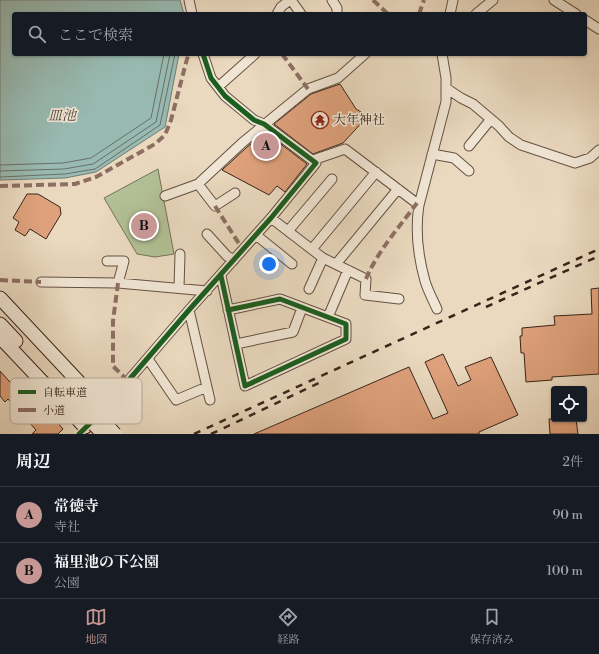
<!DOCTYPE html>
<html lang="ja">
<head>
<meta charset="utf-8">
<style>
	:root { --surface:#171b24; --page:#242831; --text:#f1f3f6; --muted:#9ea1a6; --line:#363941; --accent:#c59692 }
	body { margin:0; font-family:"Libre Bodoni","Noto Serif JP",serif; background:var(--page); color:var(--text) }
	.controls { position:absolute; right:12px; bottom:12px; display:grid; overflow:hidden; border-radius:4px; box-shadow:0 1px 3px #0004 }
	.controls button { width:36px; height:36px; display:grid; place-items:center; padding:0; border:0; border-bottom:1px solid var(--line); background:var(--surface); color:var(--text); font:20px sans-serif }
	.you { position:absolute; left:269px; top:264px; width:14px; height:14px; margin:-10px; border:3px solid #fff; border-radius:50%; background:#1a73e8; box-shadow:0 0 0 6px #1a73e833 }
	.badge { display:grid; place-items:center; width:26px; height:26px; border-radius:50%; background:var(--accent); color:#111; font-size:13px; font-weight:700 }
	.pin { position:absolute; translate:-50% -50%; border:2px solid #fff; box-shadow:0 1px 4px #0006 }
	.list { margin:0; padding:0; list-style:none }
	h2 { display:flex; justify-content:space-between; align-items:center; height:52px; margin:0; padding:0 16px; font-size:17px }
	h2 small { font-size:13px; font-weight:400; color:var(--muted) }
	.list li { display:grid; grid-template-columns:26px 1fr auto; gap:12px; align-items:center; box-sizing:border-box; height:56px; padding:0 16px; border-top:1px solid var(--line) }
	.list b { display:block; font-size:15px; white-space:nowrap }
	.list p { margin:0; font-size:13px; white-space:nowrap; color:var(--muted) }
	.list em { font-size:13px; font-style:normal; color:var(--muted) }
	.icon { flex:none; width:22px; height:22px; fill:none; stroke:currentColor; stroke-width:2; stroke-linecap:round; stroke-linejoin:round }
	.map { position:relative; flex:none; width:599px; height:434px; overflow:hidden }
	.search { position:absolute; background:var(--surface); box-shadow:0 1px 3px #0004; left:12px; right:12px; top:12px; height:44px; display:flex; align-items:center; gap:10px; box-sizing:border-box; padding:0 14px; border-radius:4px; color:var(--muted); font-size:15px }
	.sheet { height:164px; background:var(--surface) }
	nav { display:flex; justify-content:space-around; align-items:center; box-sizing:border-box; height:56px; border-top:1px solid var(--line); background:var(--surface); font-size:11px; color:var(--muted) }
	nav a { display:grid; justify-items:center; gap:2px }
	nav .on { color:var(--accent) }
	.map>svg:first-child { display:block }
	.green { fill:#b2c095; stroke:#757258 }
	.water { fill:#98bab2; stroke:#727e75 }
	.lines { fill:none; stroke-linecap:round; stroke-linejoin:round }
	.shore { stroke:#686f66; stroke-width:1 }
	.building { fill:#dea17b; stroke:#38241a }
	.street-casing { stroke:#645143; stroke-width:11 }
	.secondary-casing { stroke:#38241a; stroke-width:15 }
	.street { stroke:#f1e6d5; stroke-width:9 }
	.secondary { stroke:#f1e6d5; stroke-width:13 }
	.rail { stroke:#38241a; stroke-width:2.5; stroke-dasharray:7 7; stroke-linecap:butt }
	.secondary-bridge-casing { stroke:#38241a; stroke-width:15; stroke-linecap:butt }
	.secondary-bridge { stroke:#f1e6d5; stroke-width:13 }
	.quiet { stroke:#8d6e63; stroke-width:4; stroke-dasharray:8 4; stroke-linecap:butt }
	.cycleway-casing { stroke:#f1e6d5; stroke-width:8 }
	.cycleway { stroke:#1b5e20; stroke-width:5 }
	.labels { text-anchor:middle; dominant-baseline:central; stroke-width:3.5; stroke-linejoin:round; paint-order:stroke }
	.poi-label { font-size:13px; fill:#38241a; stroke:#f1e6d5; text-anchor:start }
	.water-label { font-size:14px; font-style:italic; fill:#504a40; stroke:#f1e6d5 }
	.key { fill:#f1e6d5; stroke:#baac9d; stroke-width:1 }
	.key-label { font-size:11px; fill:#38241a }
</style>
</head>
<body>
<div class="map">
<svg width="599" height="434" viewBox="0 0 599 434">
	<rect width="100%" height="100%" fill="#ead9bf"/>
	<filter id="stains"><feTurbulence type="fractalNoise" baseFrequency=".005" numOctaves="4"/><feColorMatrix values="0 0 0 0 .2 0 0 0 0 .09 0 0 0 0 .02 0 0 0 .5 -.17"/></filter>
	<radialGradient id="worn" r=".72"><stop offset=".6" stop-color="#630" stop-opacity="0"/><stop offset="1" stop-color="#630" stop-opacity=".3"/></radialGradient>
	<path class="green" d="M158,169L174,254L155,257L137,254L104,198Z"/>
	<path class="water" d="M0,0H180L184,14H14V54H179L165,127L96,172L65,178L0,180Z"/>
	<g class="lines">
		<path class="shore" d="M0,165L63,163L91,158L151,118L164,54
			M0,171L64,169L93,164L156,122L170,54
			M0,177L65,174L95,169L160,125L175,54"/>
	</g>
	<path class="building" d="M340,84L356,109L368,116L343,143L313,154L274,124L311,94Z
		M265,132L307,164L285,192L277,186L269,195L222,170L246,148Z
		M27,194H38L60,207L61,214L46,239L30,229L25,236L15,230L19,222L13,218Z
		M599,288V374L552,377V380L526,382L524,353H521L520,336H522V328L555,325L554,316L592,314L591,289Z
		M443,354L458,386L471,380L465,367L491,357L518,415L479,432V434H254L409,367L433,419L448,413L425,362Z
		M0,371L17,390L20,388L49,419L52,416L63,429L58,434H32L36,430L8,399L5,402L0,396Z
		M549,419H576L578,434H550Z"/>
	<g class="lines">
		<defs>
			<path id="street" d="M189,0L192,14
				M291,0L301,14
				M332,0L337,8V14
				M554,0L576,14
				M277,14L281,7L290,0
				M450,14L453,0
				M476,14L493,0
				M585,20L599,29
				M218,87L255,54
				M446,88L461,98L473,104L499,126L509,137L521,145L575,163L590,158L599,150
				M469,146L491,119
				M432,154L454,158L469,171
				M313,160L345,149L419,205
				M198,184L215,206L235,193
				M165,196L198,184L242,143L308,89L338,78L365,54
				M271,218L323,258L366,279L365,295L399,299
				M288,231L332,179
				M207,234L227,256L234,260
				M256,235L292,264
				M312,249L376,172
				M107,261H124L118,283L207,291
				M336,264L398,189
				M221,276L245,386L346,339V324L280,299L228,310
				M41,282L118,283
				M179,288L180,254
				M309,289L323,258
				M437,309C433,300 428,291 425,281C418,256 415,230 419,205L446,102V78L442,54
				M189,310L210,400
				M328,317L348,270
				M236,344L293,332L302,308
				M148,359L176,400L207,387
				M100,414L112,402L128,381L189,310L271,218L316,163L264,124L254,120L225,96L211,78L203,54"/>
			<path id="secondary" d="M0,298L105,410
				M0,324L16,341
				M0,337L85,427"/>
		</defs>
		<use href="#street" class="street-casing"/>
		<use href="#secondary" class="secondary-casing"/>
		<use href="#street" class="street"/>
		<use href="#secondary" class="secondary"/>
		<path class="rail" d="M486,307L599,256
			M194,434L599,249
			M211,434L319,383"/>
		<defs>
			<path id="secondary-bridge" d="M90,407L115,434
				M83,413L103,434"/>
		</defs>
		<use href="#secondary-bridge" class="secondary-bridge-casing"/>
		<use href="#secondary-bridge" class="secondary-bridge"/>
		<path class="quiet" d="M373,0L388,14
			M419,14L424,0
			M282,54L308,89
			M0,186H1L75,184L96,177L155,144L165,135L171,120L187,59L189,54
			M215,206L243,250
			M366,279C377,252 400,226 417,203
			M0,280L41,282
			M118,283L113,321V366L128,381"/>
		<defs>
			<path id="cycleway" d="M221,276L245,386L346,339V324L280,299L228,310
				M79,434L112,402L128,381L189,310L271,218L316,163L264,124L254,120L225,96L211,78L203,54"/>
		</defs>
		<use href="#cycleway" class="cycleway-casing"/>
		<use href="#cycleway" class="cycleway"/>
	</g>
	<defs>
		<symbol id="temple-ring" viewBox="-11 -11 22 22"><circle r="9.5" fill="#f1e6d5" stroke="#8f2418" stroke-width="1.5"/><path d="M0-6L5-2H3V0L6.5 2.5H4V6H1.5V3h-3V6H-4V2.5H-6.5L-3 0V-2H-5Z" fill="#8f2418"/></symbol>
	</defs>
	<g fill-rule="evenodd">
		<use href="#temple-ring" x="310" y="110" width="20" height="20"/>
	</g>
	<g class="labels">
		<g class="poi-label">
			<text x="333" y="120">大年神社</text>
		</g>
		<g class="water-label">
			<text x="62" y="116">皿池</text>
		</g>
	</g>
	<rect x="10" y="378" width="132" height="46" rx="6" class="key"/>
	<rect x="18" y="390" width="18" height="4" fill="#1b5e20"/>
	<rect x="18" y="408" width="18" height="4" fill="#8d6e63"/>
	<g class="key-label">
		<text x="43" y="396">自転車道</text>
		<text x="43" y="414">小道</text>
	</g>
	<rect width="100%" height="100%" filter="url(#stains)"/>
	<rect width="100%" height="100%" fill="url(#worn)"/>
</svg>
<div class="controls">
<button><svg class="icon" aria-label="locate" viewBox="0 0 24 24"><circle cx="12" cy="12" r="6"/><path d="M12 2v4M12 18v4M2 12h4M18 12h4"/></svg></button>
</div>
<div class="you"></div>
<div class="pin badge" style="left:266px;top:146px">A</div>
<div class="pin badge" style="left:144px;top:226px">B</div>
<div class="search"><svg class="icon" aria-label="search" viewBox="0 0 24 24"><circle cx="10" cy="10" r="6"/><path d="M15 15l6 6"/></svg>ここで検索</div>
</div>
<section class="sheet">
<h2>周辺<small>2件</small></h2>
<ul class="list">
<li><span class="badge">A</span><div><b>常徳寺</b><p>寺社</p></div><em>90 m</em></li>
<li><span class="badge">B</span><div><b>福里池の下公園</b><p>公園</p></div><em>100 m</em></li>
</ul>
</section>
<nav>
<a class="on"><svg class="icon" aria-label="map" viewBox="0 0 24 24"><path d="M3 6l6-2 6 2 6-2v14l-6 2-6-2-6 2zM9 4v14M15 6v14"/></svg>地図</a>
<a><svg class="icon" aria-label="directions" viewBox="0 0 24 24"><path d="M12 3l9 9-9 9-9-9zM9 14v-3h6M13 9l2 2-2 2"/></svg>経路</a>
<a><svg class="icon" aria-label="saved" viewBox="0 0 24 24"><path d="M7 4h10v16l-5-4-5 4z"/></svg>保存済み</a>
</nav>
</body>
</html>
